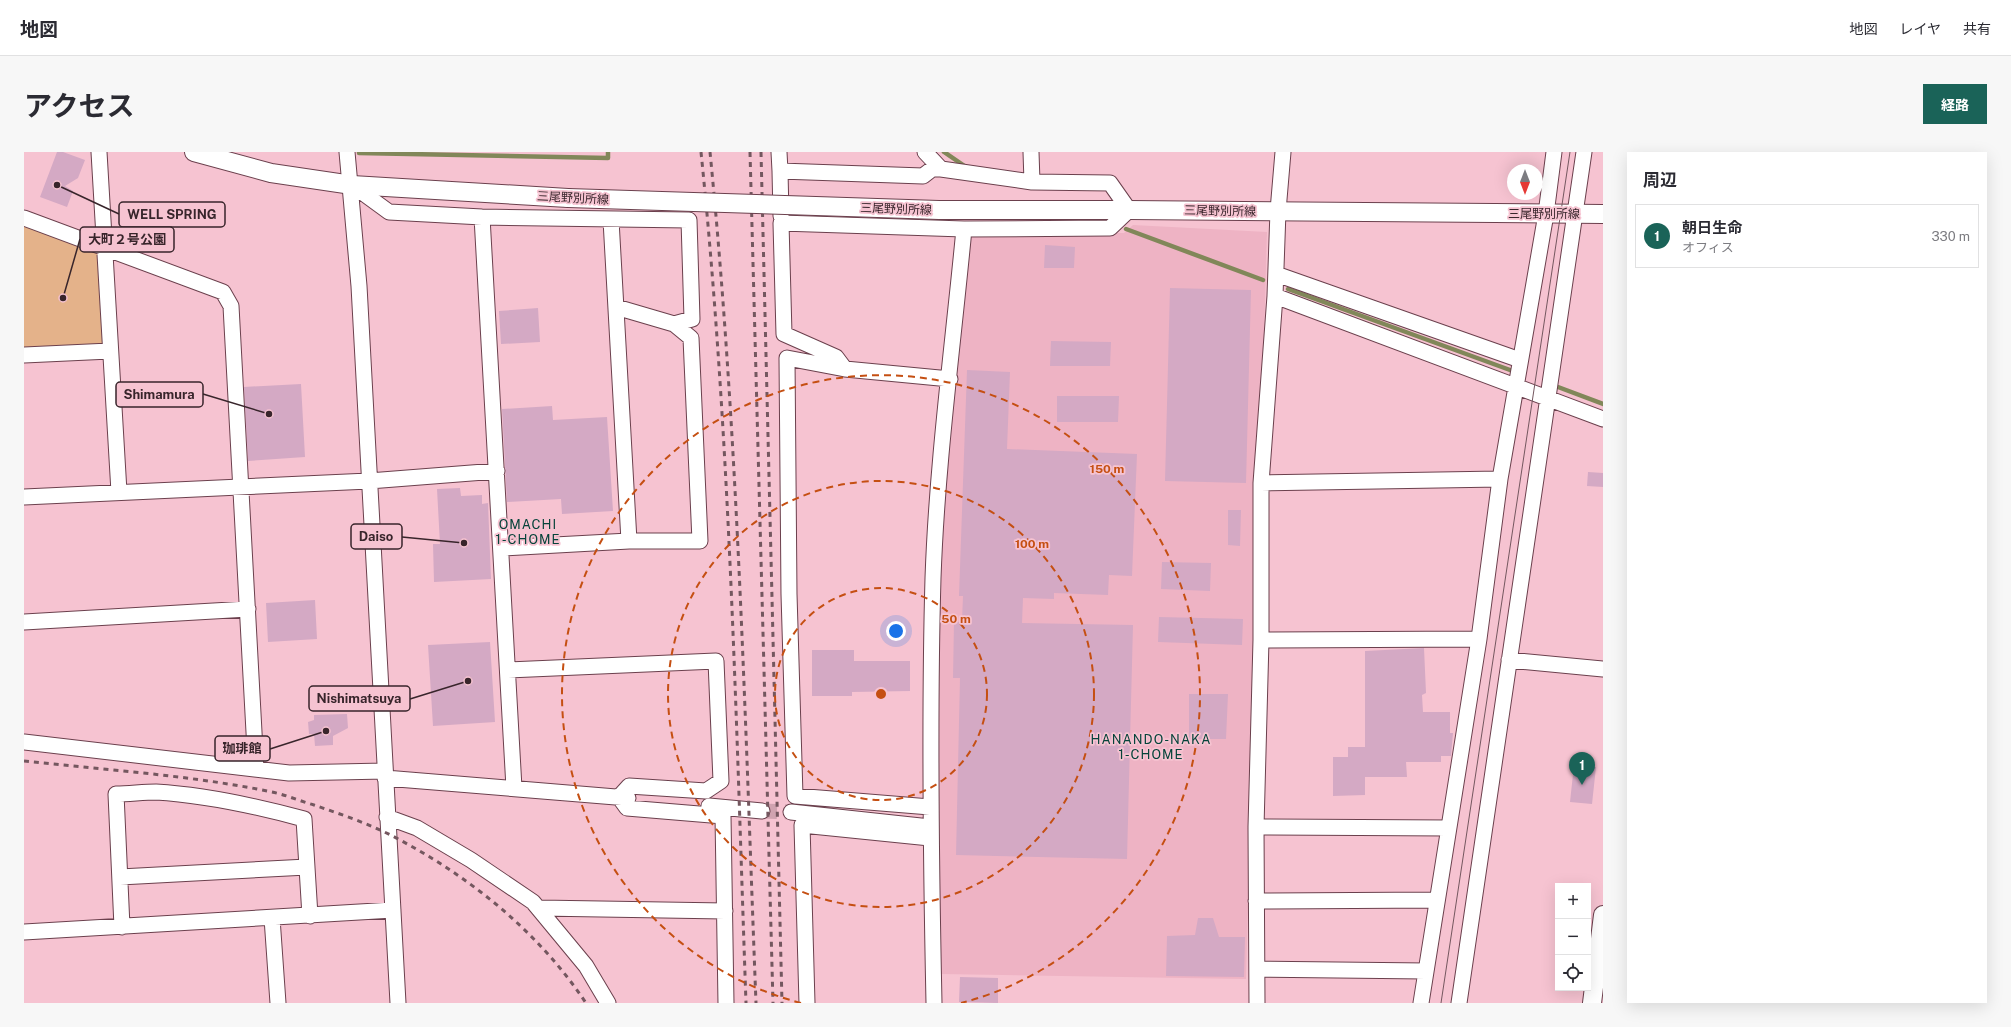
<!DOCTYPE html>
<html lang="ja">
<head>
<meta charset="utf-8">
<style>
	:root { --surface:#fff; --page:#f7f7f7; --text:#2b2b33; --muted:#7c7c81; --line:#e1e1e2; --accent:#1a6358 }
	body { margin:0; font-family:"Public Sans","Noto Sans JP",sans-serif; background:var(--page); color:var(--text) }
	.controls { position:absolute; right:12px; bottom:12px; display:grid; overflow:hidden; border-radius:0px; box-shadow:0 4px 16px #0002 }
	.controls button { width:36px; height:36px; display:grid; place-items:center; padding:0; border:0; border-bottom:1px solid var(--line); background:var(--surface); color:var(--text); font:20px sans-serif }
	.compass { position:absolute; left:1483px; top:12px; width:36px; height:36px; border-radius:50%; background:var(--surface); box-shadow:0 4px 16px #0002; rotate:180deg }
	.you { position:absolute; left:872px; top:479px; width:14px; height:14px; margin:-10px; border:3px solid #fff; border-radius:50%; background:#1a73e8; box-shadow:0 0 0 6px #1a73e833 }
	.badge { display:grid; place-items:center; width:26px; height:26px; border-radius:50%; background:var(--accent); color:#fff; font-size:13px; font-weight:700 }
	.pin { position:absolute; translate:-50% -33px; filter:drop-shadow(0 1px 2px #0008) }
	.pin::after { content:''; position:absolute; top:21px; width:14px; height:12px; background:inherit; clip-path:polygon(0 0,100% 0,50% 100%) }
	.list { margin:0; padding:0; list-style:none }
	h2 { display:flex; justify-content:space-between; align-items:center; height:52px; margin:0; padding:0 16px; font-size:17px }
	h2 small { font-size:13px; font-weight:400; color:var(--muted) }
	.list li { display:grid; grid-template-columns:26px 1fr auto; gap:12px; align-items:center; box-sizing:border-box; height:64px; margin:0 8px 8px; padding:0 8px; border:1px solid var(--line); border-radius:0px }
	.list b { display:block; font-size:15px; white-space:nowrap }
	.list p { margin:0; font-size:13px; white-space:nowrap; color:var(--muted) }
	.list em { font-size:13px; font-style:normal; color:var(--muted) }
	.icon { flex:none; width:22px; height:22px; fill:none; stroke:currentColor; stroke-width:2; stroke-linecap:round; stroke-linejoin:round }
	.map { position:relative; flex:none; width:1579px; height:851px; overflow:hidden; border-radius:0px }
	header { display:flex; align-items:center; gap:24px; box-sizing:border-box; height:56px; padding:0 20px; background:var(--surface); border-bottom:1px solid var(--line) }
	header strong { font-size:19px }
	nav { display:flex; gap:22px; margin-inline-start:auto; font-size:14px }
	.intro { display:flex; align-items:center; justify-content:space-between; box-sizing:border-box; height:96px; padding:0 24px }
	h1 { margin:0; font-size:28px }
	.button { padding:10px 18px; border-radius:0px; background:var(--accent); color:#fff; font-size:14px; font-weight:700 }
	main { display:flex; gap:24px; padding:0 24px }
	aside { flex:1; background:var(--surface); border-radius:0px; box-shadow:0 4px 16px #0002 }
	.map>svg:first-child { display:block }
	.built { fill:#eeb3c4 }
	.green { fill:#e4b28a }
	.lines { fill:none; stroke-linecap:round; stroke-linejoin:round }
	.stream { stroke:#818759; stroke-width:4.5 }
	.building { fill:#d4a9c4 }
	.minor-tunnel { stroke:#d0a3b0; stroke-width:15; stroke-dasharray:15 8; stroke-linecap:butt }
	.minor-casing { stroke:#6b404d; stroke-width:17 }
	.major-casing { stroke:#6b404d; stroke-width:20 }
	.minor { stroke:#fff; stroke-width:15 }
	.major { stroke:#fff; stroke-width:18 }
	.tram { stroke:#74575f; stroke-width:1 }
	.rail { stroke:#74575f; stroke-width:3; stroke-dasharray:5 5; stroke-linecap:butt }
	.major-bridge-casing { stroke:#6b404d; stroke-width:20; stroke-linecap:butt }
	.major-bridge { stroke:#fff; stroke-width:18 }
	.ring { fill:none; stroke:#c54f12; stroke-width:2; stroke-dasharray:7 5 }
	.labels { text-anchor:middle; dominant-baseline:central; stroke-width:3.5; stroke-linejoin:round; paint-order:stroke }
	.street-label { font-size:12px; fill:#38252b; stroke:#f6c3d1 }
	.neighbourhood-label { font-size:13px; letter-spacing:1px; fill:#05433a; stroke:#f6c3d1 }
	.centre { fill:#c54f12; stroke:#f6c3d1; stroke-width:2 }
	.ring-label { font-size:12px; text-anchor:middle; font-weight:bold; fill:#c54f12; stroke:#f6c3d1; stroke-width:3.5; stroke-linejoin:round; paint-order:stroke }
	.leader { fill:none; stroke:#38252b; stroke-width:1.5 }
	.callout-dot { fill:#38252b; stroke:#f6c3d1; stroke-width:1.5 }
	.callout { fill:#f6c3d1; stroke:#38252b; stroke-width:1.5 }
	.callout-label { font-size:13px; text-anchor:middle; font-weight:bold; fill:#38252b }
</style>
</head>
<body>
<header>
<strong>地図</strong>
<nav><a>地図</a><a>レイヤ</a><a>共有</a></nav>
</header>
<div class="intro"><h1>アクセス</h1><a class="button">経路</a></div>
<main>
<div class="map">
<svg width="1579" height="851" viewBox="0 0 1579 851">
	<rect width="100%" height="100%" fill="#f6c3d1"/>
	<path class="built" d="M1109,73L1243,80L1222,827L916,822L913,431L943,82L1100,81Z"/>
	<path class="green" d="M0,71L75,99L81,193L0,198Z"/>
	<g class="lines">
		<path class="stream" d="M920,0L942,15
			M335,1L584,6V0
			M1102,77L1239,128
			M1264,137L1486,218
			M1534,235L1579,252"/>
	</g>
	<path class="building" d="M33,0H39L61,8L54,26L41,34L49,39L43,55L16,45Z
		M1021,93L1051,95L1050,116H1020Z
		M1146,136L1227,138L1222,331L1141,329Z
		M514,156L516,190L477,192L475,159Z
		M1027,189L1087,190L1086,214H1026Z
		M943,218L986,220L983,297L1113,302L1108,424L1085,423L1084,443L1030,441V447L999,446L998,471L1109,473L1103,707L932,703L936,526H929L930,470H938L939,444H935Z
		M277,232L281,305L224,309L220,235Z
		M1033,244H1095L1094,270H1033Z
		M528,254L529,268L583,265L589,359L538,362L537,347L483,350L478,257Z
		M1564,320L1579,321V335L1563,334Z
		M436,336L437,344L458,343V352L464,351L467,427L410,430L409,392H416L413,337Z
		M1204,358H1217L1216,394L1204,393Z
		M1138,410L1187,411L1186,439L1137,437Z
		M291,448L293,487L244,490L242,451Z
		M1135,465L1219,467L1218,493L1134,490Z
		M466,490L471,570L409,574L404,493Z
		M1400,496L1402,541L1398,543L1399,560H1426V581H1429L1427,604H1417V610H1382L1383,625H1341V643L1309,644V605H1324V595H1341V499Z
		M788,498H830V509H886V539L828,540V544H788Z
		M1165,542H1204L1202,587H1165Z
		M323,562L324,576L309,584V593L291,594L290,582H285L284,570L290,568V563Z
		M1550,613L1572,615L1568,652L1546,650Z
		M1174,766H1189L1195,785H1221L1220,825L1142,824L1143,784L1171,783Z
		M936,825L974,826V851L935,850Z"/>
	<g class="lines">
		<path class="minor-tunnel" d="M738,659L767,660"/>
		<defs>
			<path id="minor" d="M75,0L95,340
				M323,0L335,134L374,851
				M755,0L756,19L899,24L908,17H917L1008,30L1086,31L1105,58L1086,76L940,77C929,193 913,310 909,426C905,568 907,709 910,851
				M901,0L917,17
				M1007,0L1008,30
				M756,19L757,64
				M328,33L365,60L458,65L665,68L668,167L650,172L592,155
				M458,65L490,636
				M0,66L199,140L207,154L232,617
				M587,68L605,389
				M1252,122L1496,208
				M1251,144L1579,267
				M0,203L86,199
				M821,217L812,205L760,182L757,71L940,77
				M1237,331L1476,327
				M0,345L345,329L473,319
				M477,396L605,389H676L667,186L650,172
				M0,470L224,457
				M1237,488L1455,487
				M1485,508L1579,517
				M484,518L692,509L697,629L682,639L605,634L595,645L603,656L699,664L702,851
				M0,590L265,621L361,619
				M361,626L604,646
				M685,654L738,659
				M906,655L771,644L765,442L763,206L821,217L926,227
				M767,660L906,675
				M363,665L393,676L447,708L509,750L562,814L584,851
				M1232,675L1425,676
				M96,725L283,715
				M1232,749L1413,748
				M515,756L701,759
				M248,766L254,851
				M98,775L92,642C105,642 119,640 132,640C182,643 232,654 280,667L286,764
				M0,780L369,758
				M1233,817L1402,819
				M783,851L778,673L906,686
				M1233,851L1232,675L1237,488V331L1251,144L1254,59L1259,0
				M1397,851L1455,487L1476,327L1522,62L1530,0
				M1435,851L1560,0"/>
			<path id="major" d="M170,0L247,21L328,33L544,46
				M915,58H1105L1579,62
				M1568,851L1579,763"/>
		</defs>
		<use href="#minor" class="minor-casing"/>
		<use href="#major" class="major-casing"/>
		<use href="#minor" class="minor"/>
		<use href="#major" class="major"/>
		<path class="tram" d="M1417,851L1546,0"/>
		<path class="rail" d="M677,0C706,283 712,567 722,851
			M686,0C714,283 721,567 732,851
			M726,0L749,851
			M737,0L758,851
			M0,609C82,618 166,623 248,640C262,643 276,649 290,653C319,663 349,673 376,688C449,727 516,782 562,851"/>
		<defs>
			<path id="major-bridge" d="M544,46L915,58"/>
		</defs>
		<use href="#major-bridge" class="major-bridge-casing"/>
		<use href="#major-bridge" class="major-bridge"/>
	</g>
	<g class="ring">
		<circle cx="857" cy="542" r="106"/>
		<circle cx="857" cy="542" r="213"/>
		<path d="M777 851A319 319 0 1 1 937 851"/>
	</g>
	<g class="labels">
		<g class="street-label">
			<text transform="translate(549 46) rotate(3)">三尾野別所線</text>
			<text transform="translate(872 57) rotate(2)">三尾野別所線</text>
			<text transform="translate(1196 59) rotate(1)">三尾野別所線</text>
			<text x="1520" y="62">三尾野別所線</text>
		</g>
		<g class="neighbourhood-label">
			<text x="504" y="372">OMACHI<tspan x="504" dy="15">1-CHOME</tspan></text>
			<text x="1127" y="587">HANANDO-NAKA<tspan x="1127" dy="15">1-CHOME</tspan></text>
		</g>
	</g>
	<circle cx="857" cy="542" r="6" class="centre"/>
	<g class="ring-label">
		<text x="1083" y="321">150 m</text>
		<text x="1008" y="396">100 m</text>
		<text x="932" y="471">50 m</text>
	</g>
	<path class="leader" d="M33 33L95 62M39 146L56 87M245 262L179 242M440 391L378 385M444 529L386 547M302 579L246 597"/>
	<g class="callout-dot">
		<circle cx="33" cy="33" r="4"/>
		<circle cx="39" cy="146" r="4"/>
		<circle cx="245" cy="262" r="4"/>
		<circle cx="440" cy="391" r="4"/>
		<circle cx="444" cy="529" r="4"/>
		<circle cx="302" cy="579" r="4"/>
	</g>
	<g class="callout">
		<rect x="95" y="50" width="106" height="25" rx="4"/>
		<rect x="56" y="75" width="94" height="25" rx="4"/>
		<rect x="92" y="230" width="87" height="25" rx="4"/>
		<rect x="327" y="372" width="51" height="25" rx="4"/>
		<rect x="285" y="534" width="101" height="25" rx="4"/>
		<rect x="191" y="584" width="55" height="25" rx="4"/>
	</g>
	<g class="callout-label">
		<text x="148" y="67">WELL SPRING</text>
		<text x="103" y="92">大町２号公園</text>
		<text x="135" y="247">Shimamura</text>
		<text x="352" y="389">Daiso</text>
		<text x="335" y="551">Nishimatsuya</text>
		<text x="218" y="601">珈琲館</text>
	</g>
</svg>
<div class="controls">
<button>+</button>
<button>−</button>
<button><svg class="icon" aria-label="locate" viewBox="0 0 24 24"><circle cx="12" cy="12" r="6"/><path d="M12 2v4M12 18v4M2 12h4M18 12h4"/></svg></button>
</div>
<svg class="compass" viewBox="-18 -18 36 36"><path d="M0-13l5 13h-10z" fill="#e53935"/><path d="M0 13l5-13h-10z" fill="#7c7c81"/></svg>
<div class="you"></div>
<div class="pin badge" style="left:1558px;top:633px">1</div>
</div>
<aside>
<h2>周辺<small></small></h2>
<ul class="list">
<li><span class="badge">1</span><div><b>朝日生命</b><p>オフィス</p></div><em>330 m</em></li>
</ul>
</aside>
</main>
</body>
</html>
